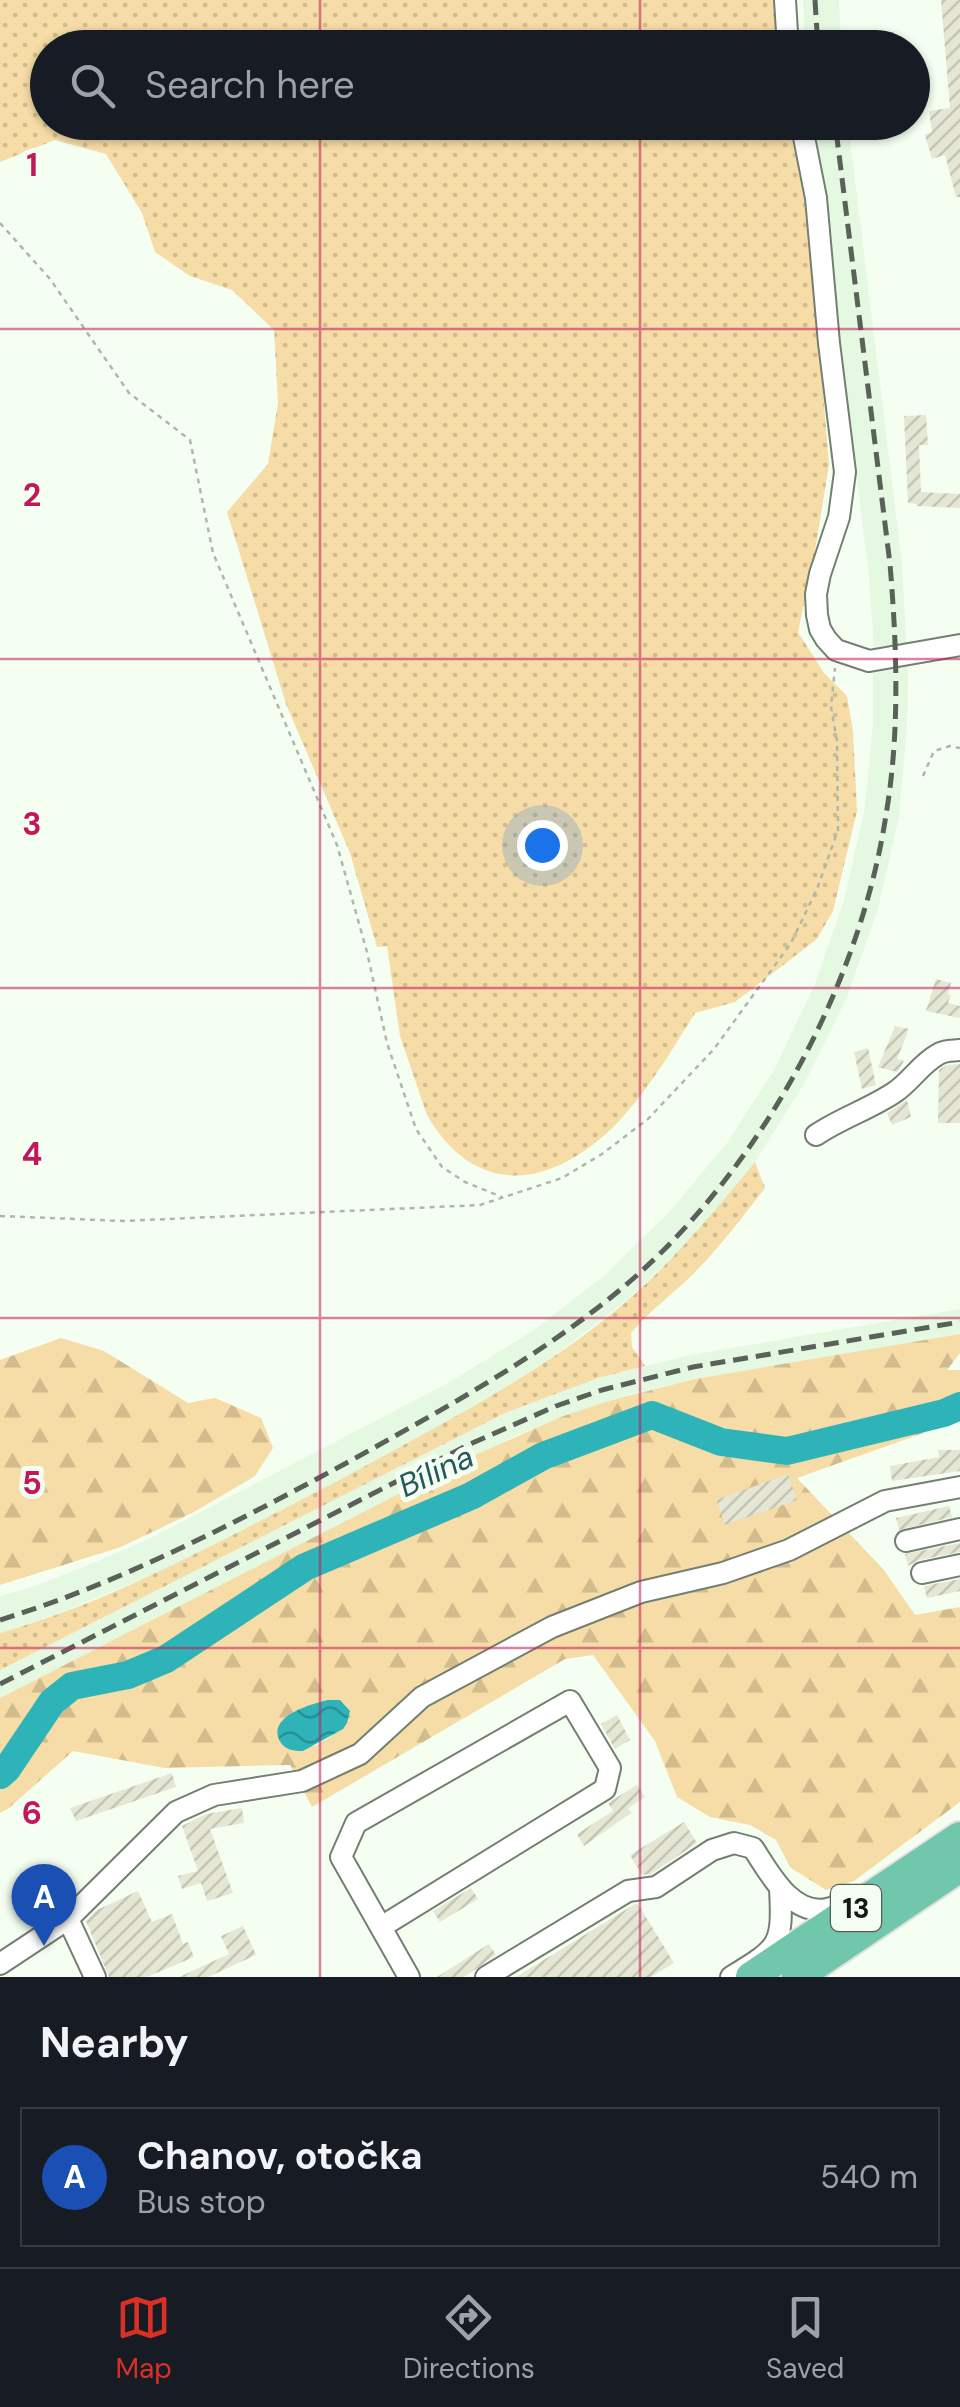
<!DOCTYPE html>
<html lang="en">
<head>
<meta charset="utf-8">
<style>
	:root { --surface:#171b24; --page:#242831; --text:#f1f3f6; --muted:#9ea1a6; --line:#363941; --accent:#d93025 }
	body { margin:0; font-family:"DM Sans",sans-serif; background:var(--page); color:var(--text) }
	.you { position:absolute; left:542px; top:845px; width:35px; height:35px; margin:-25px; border:8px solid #fff; border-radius:50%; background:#1a73e8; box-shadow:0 0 0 15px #1a73e833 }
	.badge { display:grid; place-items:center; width:65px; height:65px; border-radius:50%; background:var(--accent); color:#fff; font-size:32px; font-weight:700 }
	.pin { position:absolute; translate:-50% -82px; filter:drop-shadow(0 2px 5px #0008) }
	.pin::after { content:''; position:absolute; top:52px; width:35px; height:30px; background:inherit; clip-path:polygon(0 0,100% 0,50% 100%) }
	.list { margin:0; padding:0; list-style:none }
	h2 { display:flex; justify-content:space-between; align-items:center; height:130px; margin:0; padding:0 40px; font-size:42px }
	h2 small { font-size:32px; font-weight:400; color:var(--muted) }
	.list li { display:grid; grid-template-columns:65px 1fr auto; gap:30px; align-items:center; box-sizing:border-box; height:140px; margin:0 20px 20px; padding:0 20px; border:2px solid var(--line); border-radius:0px }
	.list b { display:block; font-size:38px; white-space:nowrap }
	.list p { margin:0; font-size:32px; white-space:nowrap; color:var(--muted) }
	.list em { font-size:32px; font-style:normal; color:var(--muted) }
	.icon { flex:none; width:55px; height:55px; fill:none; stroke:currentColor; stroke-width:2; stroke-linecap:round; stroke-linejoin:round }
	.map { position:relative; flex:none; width:960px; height:1977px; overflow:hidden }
	.search { position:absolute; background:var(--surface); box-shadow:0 2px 8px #0004; left:30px; right:30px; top:30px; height:110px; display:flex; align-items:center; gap:25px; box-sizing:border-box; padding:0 35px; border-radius:55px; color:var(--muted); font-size:38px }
	.sheet { height:290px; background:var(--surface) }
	nav { display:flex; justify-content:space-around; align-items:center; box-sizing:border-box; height:140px; border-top:2px solid var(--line); background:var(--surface); font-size:28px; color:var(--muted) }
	nav a { display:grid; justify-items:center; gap:5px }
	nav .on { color:var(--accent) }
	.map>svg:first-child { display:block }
	.built { fill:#e5f8e2 }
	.grass { fill:url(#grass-dots) }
	.forest { fill:url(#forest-firs); fill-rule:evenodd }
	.water { fill:url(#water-waves) }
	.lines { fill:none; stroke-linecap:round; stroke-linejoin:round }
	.river { stroke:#2eb3b9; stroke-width:28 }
	.building { fill:url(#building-hatch) }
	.minor-casing { stroke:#737f71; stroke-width:24 }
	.highway-casing { stroke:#dedfde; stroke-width:34 }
	.path { stroke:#aeb7ac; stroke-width:2.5; stroke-dasharray:5 5; stroke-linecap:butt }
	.minor { stroke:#fff; stroke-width:20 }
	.highway { stroke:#70c7ac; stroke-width:30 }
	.rail { stroke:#5a6159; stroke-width:5; stroke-dasharray:15 8; stroke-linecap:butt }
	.grid { fill:none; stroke:#c2185b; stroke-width:2.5; stroke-opacity:0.55 }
	.labels { text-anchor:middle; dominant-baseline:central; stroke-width:10; stroke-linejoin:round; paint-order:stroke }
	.shield { fill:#f4fff2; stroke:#575e56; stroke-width:2.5 }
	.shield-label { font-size:28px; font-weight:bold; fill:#141913 }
	.water-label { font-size:32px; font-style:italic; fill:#24595b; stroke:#f4fff2 }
	.grid-label { font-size:32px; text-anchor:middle; font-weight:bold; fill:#c2185b; stroke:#f4fff2; stroke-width:10; stroke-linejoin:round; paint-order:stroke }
</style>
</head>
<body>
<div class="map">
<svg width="960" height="1977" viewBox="0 0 960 1977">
	<defs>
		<pattern id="grass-dots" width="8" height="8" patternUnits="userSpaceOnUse" patternTransform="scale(2.5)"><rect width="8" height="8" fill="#f6dca6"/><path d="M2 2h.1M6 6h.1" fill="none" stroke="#d2bc8e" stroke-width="1.8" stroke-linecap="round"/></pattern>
		<pattern id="forest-firs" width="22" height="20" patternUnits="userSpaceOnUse" patternTransform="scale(2.5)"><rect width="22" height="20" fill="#f6dca6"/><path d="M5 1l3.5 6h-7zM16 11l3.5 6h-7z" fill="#d2bc8e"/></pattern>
		<pattern id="water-waves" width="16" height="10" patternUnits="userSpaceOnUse" patternTransform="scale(2.5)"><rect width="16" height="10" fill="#2eb3b9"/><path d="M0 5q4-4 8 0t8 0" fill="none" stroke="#269195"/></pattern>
		<pattern id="building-hatch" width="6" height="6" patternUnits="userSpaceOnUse" patternTransform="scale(2.5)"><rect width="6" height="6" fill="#e5e7d4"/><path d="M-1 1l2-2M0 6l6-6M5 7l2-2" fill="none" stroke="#c4c6b5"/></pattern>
	</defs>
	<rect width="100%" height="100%" fill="#f4fff2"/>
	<path class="built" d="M803,0H839L841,47H805Z
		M812,123H848L902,563L908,677L907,726L899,817L878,909L847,997L804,1084L755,1162L696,1235L626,1301L550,1359L465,1412L319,1491L166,1569L45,1619L0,1633V1596L35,1586L88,1565L151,1538L448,1383L531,1332L604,1276L669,1212L727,1143L775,1068L815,984L844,900L864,812L873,724V633L868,568Z
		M960,1309V1334L695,1379L605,1402L515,1436L0,1698V1670L505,1413L598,1378L690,1355Z"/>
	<path class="grass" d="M0,0H775L778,47L48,48V122L789,123L794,149L807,196L829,465L815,551L798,632L824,673L847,696L853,731L857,811L833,911L817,939L735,1002L695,1013C672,1050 649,1089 619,1121C557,1186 478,1203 427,1115L400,1036L387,946L377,947L350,853L286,704L227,512L268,464L278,403L274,330L232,290L190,276L155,252L142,213L106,154L55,140L0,162Z
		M755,1162L765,1188C741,1219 717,1251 688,1279C669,1297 648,1312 631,1333L632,1347L645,1366L598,1378L505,1413L0,1670V1633C93,1607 178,1563 264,1519C314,1494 362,1468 411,1441C486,1400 562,1357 627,1301C675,1259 715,1211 755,1162Z"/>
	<path class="forest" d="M960,1334V1353L947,1370H960V1420L797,1478L883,1569L915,1615L960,1607V1802L854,1881L826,1890L791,1868L776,1840L750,1825L710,1817L677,1797L655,1741L593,1655L565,1659L312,1807L290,1765L165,1768L73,1751L9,1808L0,1813V1698L473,1456L561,1417L605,1402L695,1379ZM350,1711C345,1731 331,1736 315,1746L278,1737L279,1727L285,1718Z
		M61,1338L104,1351L188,1403L215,1398L261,1418L273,1448L255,1476L194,1512L121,1547L0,1585V1360Z"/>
	<path class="water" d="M328,1700H340L350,1711L347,1723L343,1729L303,1751C294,1751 286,1750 281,1743C264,1717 311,1704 328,1700Z"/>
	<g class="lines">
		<path class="river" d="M0,1775L7,1769L52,1702L72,1686L128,1675L166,1659L305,1567L471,1496L543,1456L652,1415L721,1442L787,1451L944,1413L960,1406"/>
	</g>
	<path class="building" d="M941,0H960V197H956L945,155L932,159L925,135L932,132L929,111L950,108Z
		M926,415L928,445H919L921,492L960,494V508L916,506L917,504L908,503L904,416Z
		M936,979L951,983L948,994L951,995L948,1003L960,1006V1018L926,1011Z
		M895,1026L909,1029L897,1059L904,1061L897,1072L878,1067Z
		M868,1048L876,1085L862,1089L854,1052Z
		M960,1064V1123H938L939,1070L947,1065Z
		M907,1100L911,1117L892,1125L887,1113Z
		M938,1450H960V1471L892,1481L890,1466L939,1457Z
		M788,1474L797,1500L725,1525L716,1500Z
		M949,1506L952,1517L899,1530L896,1518Z
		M960,1543V1552L919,1560L908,1566L905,1554Z
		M960,1579V1591L927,1598L924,1586Z
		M617,1715L630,1740L615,1749L601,1724Z
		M172,1773L176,1787L76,1821L70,1808Z
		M637,1785L645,1797L628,1808L631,1813L584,1846L577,1834L613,1811L608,1803Z
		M242,1808L244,1823L210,1829L233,1893L207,1901L201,1883L182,1889L178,1876L198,1871L182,1826L206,1814Z
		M684,1822L697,1843L651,1874L642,1875L630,1855Z
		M471,1888L478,1899L440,1922L433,1911Z
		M138,1891L152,1922L172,1914L183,1944L188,1942L194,1957L147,1977H109L86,1921L95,1911Z
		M635,1904H638L674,1963L651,1977H516Z
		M243,1926L256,1955L208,1977H179L229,1954L221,1936Z
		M489,1944L496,1955L464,1977H437Z"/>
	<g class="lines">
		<defs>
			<path id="minor" d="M785,0L788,48
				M801,122L816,198L829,343L845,472L839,517L820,574L816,594L817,615L820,629L826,639L836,650L869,661L960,645
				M816,1135C841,1118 870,1109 895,1092C910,1082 921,1064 937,1055C944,1050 951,1051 960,1050
				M906,1541L960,1529
				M922,1573L960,1565
				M68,1919L95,1977
				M381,1927L605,1789L610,1768L570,1701L356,1823L341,1857L409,1977
				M0,1964L68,1919L176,1812L214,1795L302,1781L360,1754L422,1697L552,1627L641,1592L723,1573L789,1550L885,1501L960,1487
				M486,1977L628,1891L656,1887L712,1850L734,1843L753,1848C769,1872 791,1916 827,1909C834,1908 843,1902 850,1898
				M731,1977C780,1947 783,1946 780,1888"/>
			<path id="highway" d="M751,1977L960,1837
				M797,1977L960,1867"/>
		</defs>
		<use href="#minor" class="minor-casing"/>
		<use href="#highway" class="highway-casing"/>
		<path class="path" d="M0,223L50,279L129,393L190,440L213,553L337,845L367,952L387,1043L416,1129L442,1167L465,1182L502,1197
			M923,776L934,751L950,746L960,748
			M0,1216L124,1221L480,1205L562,1178L602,1154L648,1119L714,1049L791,943L817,889L838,830L837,741L831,707L835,668"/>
		<use href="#minor" class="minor"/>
		<use href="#highway" class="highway"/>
		<path class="rail" d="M815,0L818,48
			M0,1620C123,1582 239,1521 352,1460C443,1409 534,1360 615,1294C754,1181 859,991 886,815C900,732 897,648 890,564L835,122
			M0,1684L468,1445L556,1406L602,1390L693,1367L960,1322"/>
	</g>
	<path class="grid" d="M320,0V48M640,0V48M320,122V1977M640,122V1977M0,329H960M0,659H960M0,988H960M0,1318H960M0,1648H960"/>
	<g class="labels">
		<rect class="shield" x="831" y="1885" width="50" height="46" rx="8"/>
		<g class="shield-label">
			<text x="856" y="1908">13</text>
		</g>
		<g class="water-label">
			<text transform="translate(436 1471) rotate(-25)">Bílina</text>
		</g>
	</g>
	<g class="grid-label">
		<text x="32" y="176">1</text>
		<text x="32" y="506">2</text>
		<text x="32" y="835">3</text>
		<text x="32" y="1165">4</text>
		<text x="32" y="1494">5</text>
		<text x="32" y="1824">6</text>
	</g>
</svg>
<div class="you"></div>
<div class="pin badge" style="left:44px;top:1946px;background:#1a4fb4">A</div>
<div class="search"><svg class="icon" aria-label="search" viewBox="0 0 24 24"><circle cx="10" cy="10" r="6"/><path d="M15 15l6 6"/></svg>Search here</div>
</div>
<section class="sheet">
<h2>Nearby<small></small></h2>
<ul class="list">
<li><span class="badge" style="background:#1a4fb4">A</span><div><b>Chanov, otočka</b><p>Bus stop</p></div><em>540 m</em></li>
</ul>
</section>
<nav>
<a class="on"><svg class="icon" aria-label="map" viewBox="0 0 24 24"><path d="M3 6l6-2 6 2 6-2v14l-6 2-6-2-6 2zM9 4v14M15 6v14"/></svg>Map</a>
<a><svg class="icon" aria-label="directions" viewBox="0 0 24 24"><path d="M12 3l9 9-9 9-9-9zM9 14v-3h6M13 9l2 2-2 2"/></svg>Directions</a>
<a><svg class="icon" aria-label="saved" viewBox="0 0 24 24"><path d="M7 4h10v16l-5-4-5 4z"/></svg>Saved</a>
</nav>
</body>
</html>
